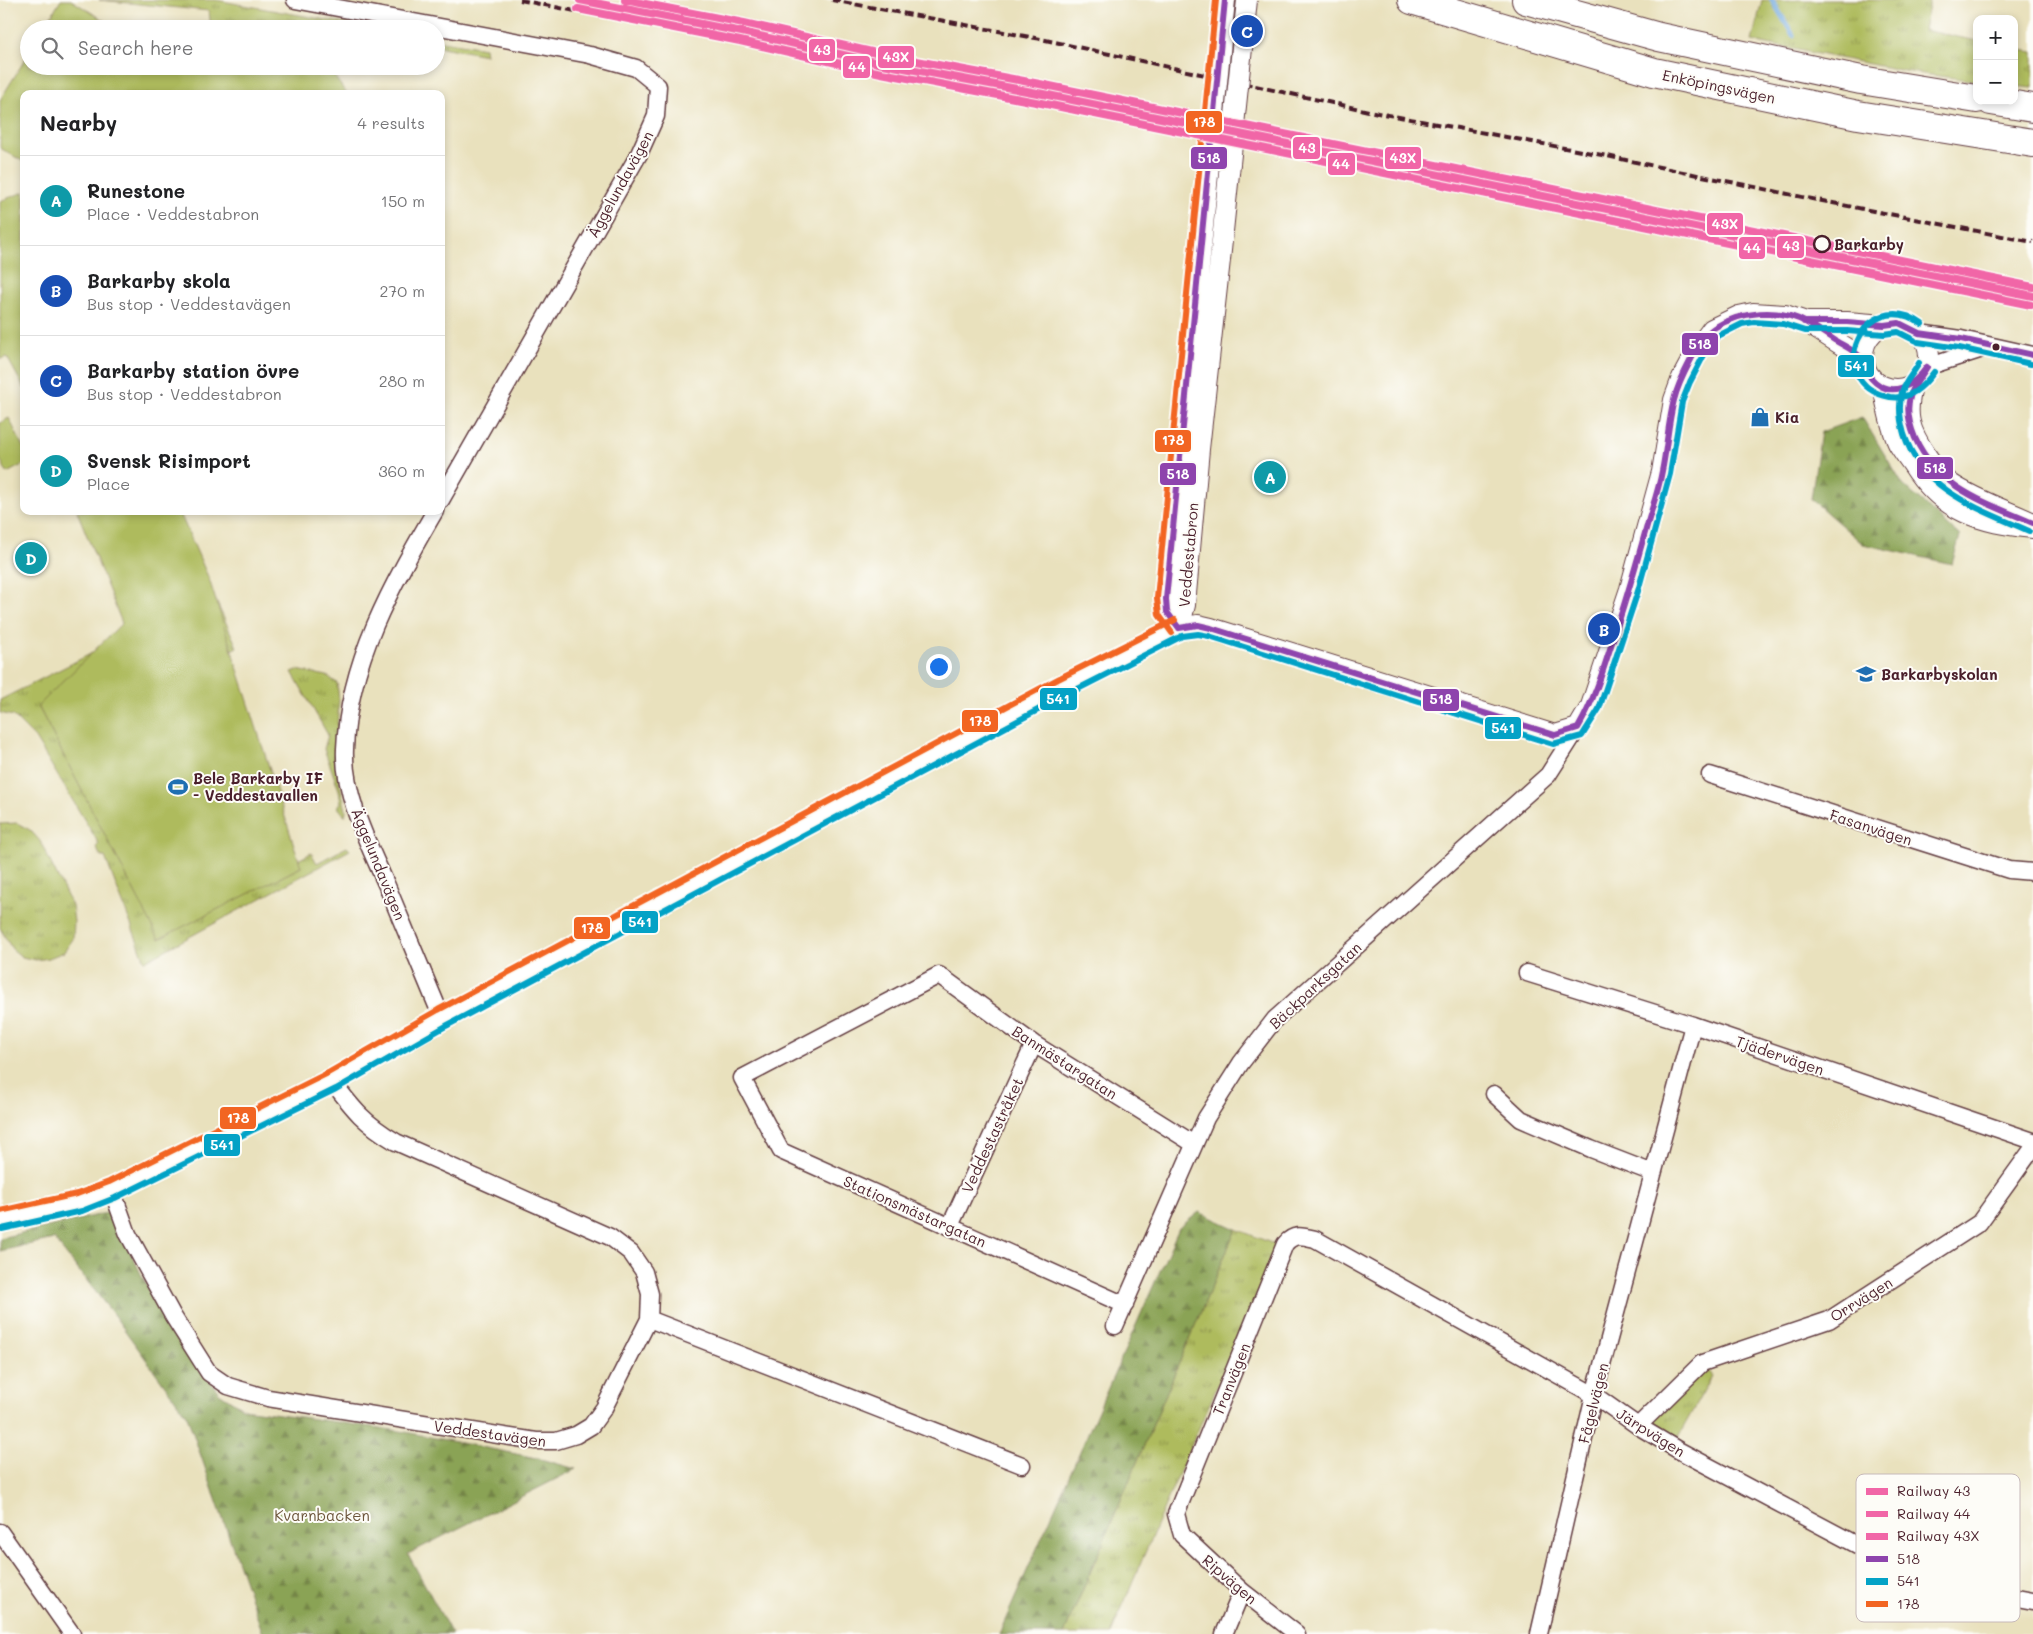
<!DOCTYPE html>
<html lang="en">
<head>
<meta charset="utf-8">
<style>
	:root { --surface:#fff; --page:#f2f2f2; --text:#202124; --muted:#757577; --line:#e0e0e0; --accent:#1f6fb2 }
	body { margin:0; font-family:Mali,sans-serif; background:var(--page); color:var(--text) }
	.controls { position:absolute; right:15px; top:15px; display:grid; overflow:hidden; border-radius:10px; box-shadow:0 2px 8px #0003 }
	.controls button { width:45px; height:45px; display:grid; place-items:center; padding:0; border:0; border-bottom:1px solid var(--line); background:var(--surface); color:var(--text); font:25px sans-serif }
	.you { position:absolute; left:938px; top:666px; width:18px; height:18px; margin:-12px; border:4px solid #fff; border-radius:50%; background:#1a73e8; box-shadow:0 0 0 8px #1a73e833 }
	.badge { display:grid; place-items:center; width:32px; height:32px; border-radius:50%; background:var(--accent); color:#fff; font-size:16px; font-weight:700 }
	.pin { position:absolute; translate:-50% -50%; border:2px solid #fff; box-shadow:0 1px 5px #0006 }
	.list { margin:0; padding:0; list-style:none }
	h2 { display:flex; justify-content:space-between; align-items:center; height:65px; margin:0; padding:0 20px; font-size:21px }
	h2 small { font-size:16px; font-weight:400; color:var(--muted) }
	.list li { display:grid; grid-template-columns:32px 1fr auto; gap:15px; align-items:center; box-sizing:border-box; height:90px; padding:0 20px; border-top:1px solid var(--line) }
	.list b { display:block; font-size:19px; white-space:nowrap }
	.list p { margin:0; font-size:16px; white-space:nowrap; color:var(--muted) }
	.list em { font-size:16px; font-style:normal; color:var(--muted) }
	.icon { flex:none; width:28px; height:28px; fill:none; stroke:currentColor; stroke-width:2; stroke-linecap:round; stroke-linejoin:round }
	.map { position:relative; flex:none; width:2033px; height:1634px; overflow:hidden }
	.search { position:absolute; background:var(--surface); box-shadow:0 2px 8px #0003; left:20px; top:20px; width:425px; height:55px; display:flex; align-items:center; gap:12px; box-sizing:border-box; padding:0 18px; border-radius:28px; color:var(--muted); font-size:19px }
	.panel { position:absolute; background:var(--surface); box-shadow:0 2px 8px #0003; left:20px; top:90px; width:425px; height:425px; border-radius:10px }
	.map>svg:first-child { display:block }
	.grass { fill:url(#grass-tufts); stroke:#7c6d44 }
	.forest { fill:url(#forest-firs); stroke:#6a6140 }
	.park { fill:#aebb5d; stroke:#7c6d44 }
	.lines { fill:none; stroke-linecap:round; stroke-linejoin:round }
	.stream { stroke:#6fa8df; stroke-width:5 }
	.minor-casing { stroke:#623c41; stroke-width:19 }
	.tertiary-casing { stroke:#623c41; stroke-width:22 }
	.motorway-casing { stroke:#623c41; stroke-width:30 }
	.minor { stroke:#fff; stroke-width:16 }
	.tertiary { stroke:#fff; stroke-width:20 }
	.motorway { stroke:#fff; stroke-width:28 }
	.rail { stroke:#4a1f2b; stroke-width:4; stroke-dasharray:8 4; stroke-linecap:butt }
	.tertiary-bridge-casing { stroke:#623c41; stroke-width:22; stroke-linecap:butt }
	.tertiary-bridge { stroke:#fff; stroke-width:20 }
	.bus-1-casing { stroke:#fdfcf7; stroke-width:10 }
	.bus-2-casing { stroke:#fdfcf7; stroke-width:10 }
	.bus-3-casing { stroke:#fdfcf7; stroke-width:10 }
	.bus-1 { stroke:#8e44ad; stroke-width:6 }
	.bus-2 { stroke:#04a2c6; stroke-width:6 }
	.bus-3 { stroke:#f26522; stroke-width:6 }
	.rail-1-casing { stroke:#fdfcf7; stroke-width:11 }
	.rail-2-casing { stroke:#fdfcf7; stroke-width:11 }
	.rail-3-casing { stroke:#fdfcf7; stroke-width:11 }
	.rail-1 { stroke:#f166a7; stroke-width:8 }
	.rail-2 { stroke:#f166a7; stroke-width:8 }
	.rail-3 { stroke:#f166a7; stroke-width:8 }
	.stop-dot { fill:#fdfcf7; stroke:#4a1f2b; stroke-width:2.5 }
	.bus-dot { fill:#4a1f2b; stroke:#fdfcf7; stroke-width:2 }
	.labels { text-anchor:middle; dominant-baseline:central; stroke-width:4; stroke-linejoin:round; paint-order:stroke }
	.street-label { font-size:15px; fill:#4a1f2b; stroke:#fdfcf7 }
	.stop-label { font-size:15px; font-weight:bold; fill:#4a1f2b; stroke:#fdfcf7; text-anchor:start }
	.poi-label { font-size:15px; font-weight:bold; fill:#4a1f2b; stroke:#fdfcf7; text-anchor:start }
	.park-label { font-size:15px; fill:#6d563c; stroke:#fdfcf7 }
	.key { fill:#fdfcf7; stroke:#c7baba; stroke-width:1 }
	.key-label { font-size:14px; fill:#4a1f2b }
	.line-badge { stroke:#fdfcf7; stroke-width:2 }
	.badge-label { font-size:14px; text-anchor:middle; font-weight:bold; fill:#fff }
</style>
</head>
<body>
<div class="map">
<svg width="2033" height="1634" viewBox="0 0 2033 1634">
	<defs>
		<pattern id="grass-tufts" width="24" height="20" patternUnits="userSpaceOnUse" patternTransform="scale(1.25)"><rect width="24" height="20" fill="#aebb5d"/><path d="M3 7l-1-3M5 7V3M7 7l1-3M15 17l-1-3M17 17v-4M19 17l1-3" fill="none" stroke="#90974d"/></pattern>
		<pattern id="forest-firs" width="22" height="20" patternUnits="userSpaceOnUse" patternTransform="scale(1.25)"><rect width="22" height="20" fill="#8aa354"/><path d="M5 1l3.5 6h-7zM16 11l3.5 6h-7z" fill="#738446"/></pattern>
	</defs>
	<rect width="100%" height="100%" fill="#fdfcf7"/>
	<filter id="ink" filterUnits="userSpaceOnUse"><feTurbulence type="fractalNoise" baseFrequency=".02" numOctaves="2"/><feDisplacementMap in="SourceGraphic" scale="10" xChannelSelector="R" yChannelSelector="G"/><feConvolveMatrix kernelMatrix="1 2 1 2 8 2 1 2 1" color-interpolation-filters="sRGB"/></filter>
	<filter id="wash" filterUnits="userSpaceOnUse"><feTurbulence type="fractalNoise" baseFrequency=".0096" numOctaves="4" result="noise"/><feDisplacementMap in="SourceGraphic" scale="20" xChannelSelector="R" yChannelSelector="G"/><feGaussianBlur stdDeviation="1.12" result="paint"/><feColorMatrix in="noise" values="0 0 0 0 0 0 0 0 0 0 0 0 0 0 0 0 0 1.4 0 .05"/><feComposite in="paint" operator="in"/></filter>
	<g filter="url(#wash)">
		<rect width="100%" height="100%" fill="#e9e1bd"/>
		<path class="grass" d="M99,0H216L376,29H347L308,21L305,29H211L209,11Z
			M1762,0H1930L1924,30L1977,41V81L1916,73L1752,41Z
			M436,40L485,48L486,55L436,46Z
			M2014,49L2033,52V88L2014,86Z
			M212,592L237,647L227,652L38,706L159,938L301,867L298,860L311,853L317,863L347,847L350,850L145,961L105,857H101L96,847L99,844L35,738L13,716L0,713V700Z
			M297,670L327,676L337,683L339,700L335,760L346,811L345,816L337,806L341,803L339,790L324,749L328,735L292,672Z
			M17,823L30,830L40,841L72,906L74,922L73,939L64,952L49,958L36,960L22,957L12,949L0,928V824Z
			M1236,1229L1279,1246L1163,1510L1111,1634H1064Z
			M1706,1369L1712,1376L1678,1437L1650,1422Z"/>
		<path class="forest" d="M1862,417L1903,485L1960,536L1952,564L1863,544L1811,499L1821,432Z
			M111,1212L159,1311L219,1393L244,1409L400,1431L537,1458L576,1469L408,1554L452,1634H263L187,1416L113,1314L54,1239L0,1251V1238Z
			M1199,1212L1236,1229L1064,1634H999L1179,1228Z"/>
		<path class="park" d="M61,0H71L118,29H43Z
			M29,53V66H327L347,94H24V162L0,148V100Z
			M24,192V388L7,357L0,359V201Z
			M9,418L24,449V464L7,473L0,459V423Z
			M77,511H179L209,579L301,867L159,939L38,706L122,623Z"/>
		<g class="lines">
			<path class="stream" d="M1772,0L1793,35"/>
		</g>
	</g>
	<g filter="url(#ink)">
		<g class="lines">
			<defs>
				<path id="minor" d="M295,0L590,55L636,68L658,86L656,116L639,154L441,500
					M1919,333L1961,339L2033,355
					M1927,367L1992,346
					M435,511C392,585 348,662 345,749C343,795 369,845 387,886C405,930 424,974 442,1018
					M1710,775L2009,870L2033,872
					M1527,973L1693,1025L2033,1141
					M1494,1094L1521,1119L1591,1149L1653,1173
					M112,1190L128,1234L173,1316L209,1373L228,1386L268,1398L536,1441H556L576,1435L591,1426L604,1408L649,1319L650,1294L644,1272L631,1253L610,1237L396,1142C364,1123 354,1110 332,1081
					M950,1226L1034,1044
					M1125,1305L781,1151L742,1078L939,975L1034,1044L1194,1144
					M649,1319L1022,1465
					M1115,1326L1206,1118L1241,1063L1275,1019L1548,775L1578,728
					M1638,1426L1702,1363L1829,1320L1979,1223L2033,1148
					M0,1532L72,1634
					M1224,1634L1242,1591
					M1297,1634L1242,1591L1182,1535L1176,1514L1285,1244C1294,1233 1303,1236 1315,1239L1594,1395L1638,1426L1678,1450L1895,1565L1964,1588L2033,1601
					M1539,1634L1594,1395L1693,1025"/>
				<path id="tertiary" d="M1806,322H1847L1884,325
					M1863 356a33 33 0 1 1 66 0a33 33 0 1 1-66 0Z
					M1913,384C1904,414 1909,430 1926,455C1933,466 1941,477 1951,484C1975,500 2005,510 2031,522
					M1883,387C1887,405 1890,426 1898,443C1902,450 1908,458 1913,465C1944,513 1979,522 2033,528
					M1179,628L1167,612L1166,599L1200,257
					M1179,628L1185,605L1199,449L1220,260
					M0,1220L80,1202L112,1190L332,1081L442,1018L730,864L1062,687L1179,628L1198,625L1211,628L1555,735L1578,728L1591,706L1630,589L1662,472L1674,400L1682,378L1698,348L1712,329L1739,316L1753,313L1785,315L1806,322L1862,358"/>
				<path id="motorway" d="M1412,0L1654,72L1858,115L2033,143
					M1526,0L1659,37L1861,80L1977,99
					M1991,101L2033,108"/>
			</defs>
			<use href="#minor" class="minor-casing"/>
			<use href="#tertiary" class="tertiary-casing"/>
			<use href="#motorway" class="motorway-casing"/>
			<use href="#minor" class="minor"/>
			<use href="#tertiary" class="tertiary"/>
			<use href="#motorway" class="motorway"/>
			<path class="rail" d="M520,0L1041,104L1314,161L2033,306
				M832,0L1041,39L1378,113L1602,155L1812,199L2033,242"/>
			<defs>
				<path id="tertiary-bridge" d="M1200,257L1225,0
					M1220,260L1247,0"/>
			</defs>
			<use href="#tertiary-bridge" class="tertiary-bridge-casing"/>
			<use href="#tertiary-bridge" class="tertiary-bridge"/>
			<defs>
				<path id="bus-1" d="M1804,322H1847L1884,325L1899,323L1919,333
					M1919,333L1961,339L2033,355
					M1927,367C1921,377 1913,385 1910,397C1906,410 1910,426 1915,438C1939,489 1985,502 2033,523
					M1179,628L1198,625L1211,628L1555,735L1578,728C1596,697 1605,664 1616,630C1628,594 1638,558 1648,522C1653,505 1659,488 1662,471C1667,447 1668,423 1674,400C1678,383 1700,337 1714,328C1741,311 1779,307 1807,323C1817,328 1827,335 1836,341C1844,346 1856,351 1861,358C1866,363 1867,372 1871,378C1890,400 1914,386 1927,367
					M1179,628L1167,612L1166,599L1225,0"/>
				<path id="bus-2" d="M1922,324C1864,283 1820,383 1890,397C1910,400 1923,387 1934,372
					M1918,342L1959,348L2031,364
					M1919,363C1914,373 1905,381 1902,392C1898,406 1900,420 1904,434C1922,491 1980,509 2029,531
					M2,1229L82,1211L115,1198L336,1089L446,1026L1066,695L1182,636L1198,634L1209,636L1553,744L1582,736L1599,709L1638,591L1670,474L1682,402L1690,382L1705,353L1718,336L1742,324L1754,322L1783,324L1805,331H1847L1884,334L1898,332L1914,340"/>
				<path id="bus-3" d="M1172,633L1159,615L1157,598L1216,0
					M0,1211L77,1194L109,1182L328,1073L438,1010L1058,679L1175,620"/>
			</defs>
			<use href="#bus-1" class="bus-1-casing"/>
			<use href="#bus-2" class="bus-2-casing"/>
			<use href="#bus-3" class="bus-3-casing"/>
			<use href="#bus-1" class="bus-1"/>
			<use href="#bus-2" class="bus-2"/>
			<use href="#bus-3" class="bus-3"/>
			<defs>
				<path id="rail-1" d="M580,0L742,32L883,64L1043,94L2033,296"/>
				<path id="rail-2" d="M578,9L740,41L881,73L1041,103L2031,305"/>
				<path id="rail-3" d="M625,0L744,23L885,55L1045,85L2033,287"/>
			</defs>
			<use href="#rail-1" class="rail-1-casing"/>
			<use href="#rail-2" class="rail-2-casing"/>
			<use href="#rail-3" class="rail-3-casing"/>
			<use href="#rail-1" class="rail-1"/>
			<use href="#rail-2" class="rail-2"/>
			<use href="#rail-3" class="rail-3"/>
		</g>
	</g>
	<defs>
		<symbol id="shop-bare" viewBox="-9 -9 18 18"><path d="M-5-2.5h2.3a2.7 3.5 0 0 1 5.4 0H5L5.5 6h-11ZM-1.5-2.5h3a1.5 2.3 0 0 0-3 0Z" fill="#1f6fb2" stroke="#fdfcf7" stroke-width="2.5" paint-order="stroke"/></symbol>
		<symbol id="school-bare" viewBox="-9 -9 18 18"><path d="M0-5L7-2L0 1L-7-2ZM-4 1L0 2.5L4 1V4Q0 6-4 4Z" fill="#1f6fb2" stroke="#fdfcf7" stroke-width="2.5" paint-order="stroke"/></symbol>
		<symbol id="stadium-bare" viewBox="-9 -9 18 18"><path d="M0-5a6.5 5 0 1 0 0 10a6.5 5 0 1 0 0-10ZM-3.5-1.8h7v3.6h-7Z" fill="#1f6fb2" stroke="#fdfcf7" stroke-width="2.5" paint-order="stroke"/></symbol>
	</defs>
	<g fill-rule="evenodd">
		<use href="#shop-bare" x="1746" y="403" width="28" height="28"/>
		<use href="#school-bare" x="1852" y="660" width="28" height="28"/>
		<use href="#stadium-bare" x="164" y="773" width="28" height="28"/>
	</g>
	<circle class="stop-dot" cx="1822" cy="244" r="8"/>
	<circle class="bus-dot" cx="1996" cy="347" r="4.5"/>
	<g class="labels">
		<g class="street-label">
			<text transform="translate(1719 86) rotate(12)">Enköpingsvägen</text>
			<text transform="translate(620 184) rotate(-61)">Äggelundavägen</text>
			<text transform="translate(1188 555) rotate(-85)">Veddestabron</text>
			<text transform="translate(1871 827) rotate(18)">Fasanvägen</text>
			<text transform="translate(379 864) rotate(68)">Äggelundavägen</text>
			<text transform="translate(1315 985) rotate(-43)">Bäckparksgatan</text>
			<text transform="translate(1780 1055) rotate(19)">Tjädervägen</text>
			<text transform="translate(1065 1062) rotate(33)">Banmästargatan</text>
			<text transform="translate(992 1135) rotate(-65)">Veddestastråket</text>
			<text transform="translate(915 1211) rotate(24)">Stationsmästargatan</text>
			<text transform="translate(1861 1299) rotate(-32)">Orrvägen</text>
			<text transform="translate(1231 1379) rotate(-68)">Tranvägen</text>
			<text transform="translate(1593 1403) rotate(-76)">Fågelvägen</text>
			<text transform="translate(1651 1432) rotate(32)">Järpvägen</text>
			<text transform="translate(490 1433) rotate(8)">Veddestavägen</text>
			<text transform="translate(1230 1579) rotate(41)">Ripvägen</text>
		</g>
		<g class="stop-label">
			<text x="1834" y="244">Barkarby</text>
		</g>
		<g class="poi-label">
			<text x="1775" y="417">Kia</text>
			<text x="1881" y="674">Barkarbyskolan</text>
			<text x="193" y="778">Bele Barkarby IF<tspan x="193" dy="17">- Veddestavallen</tspan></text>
		</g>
		<g class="park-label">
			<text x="322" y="1515">Kvarnbacken</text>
		</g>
	</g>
	<rect x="1856" y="1474" width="164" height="148" rx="8" class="key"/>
	<rect x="1866" y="1488" width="22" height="7" fill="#f166a7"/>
	<rect x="1866" y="1511" width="22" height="6" fill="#f166a7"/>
	<rect x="1866" y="1533" width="22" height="7" fill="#f166a7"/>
	<rect x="1866" y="1556" width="22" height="6" fill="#8e44ad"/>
	<rect x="1866" y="1578" width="22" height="7" fill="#04a2c6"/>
	<rect x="1866" y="1601" width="22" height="6" fill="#f26522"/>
	<g class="key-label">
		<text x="1897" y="1496">Railway 43</text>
		<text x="1897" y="1519">Railway 44</text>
		<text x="1897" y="1541">Railway 43X</text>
		<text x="1897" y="1564">518</text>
		<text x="1897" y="1586">541</text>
		<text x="1897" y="1609">178</text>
	</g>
	<g class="line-badge">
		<rect x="808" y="38" width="28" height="24" rx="5" fill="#f166a7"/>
		<rect x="877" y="45" width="38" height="24" rx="5" fill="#f166a7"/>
		<rect x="842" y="55" width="29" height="24" rx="5" fill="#f166a7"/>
		<rect x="1185" y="110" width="38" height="24" rx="5" fill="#f26522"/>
		<rect x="1292" y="136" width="29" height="24" rx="5" fill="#f166a7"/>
		<rect x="1190" y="146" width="38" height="24" rx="5" fill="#8e44ad"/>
		<rect x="1384" y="146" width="38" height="24" rx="5" fill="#f166a7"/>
		<rect x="1327" y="152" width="29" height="24" rx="5" fill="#f166a7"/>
		<rect x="1706" y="212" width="38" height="24" rx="5" fill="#f166a7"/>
		<rect x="1776" y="235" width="29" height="24" rx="5" fill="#f166a7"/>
		<rect x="1738" y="236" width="28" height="24" rx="5" fill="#f166a7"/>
		<rect x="1681" y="332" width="38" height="24" rx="5" fill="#8e44ad"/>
		<rect x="1837" y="354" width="38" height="24" rx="5" fill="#04a2c6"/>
		<rect x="1154" y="429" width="38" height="24" rx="5" fill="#f26522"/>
		<rect x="1916" y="456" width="38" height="24" rx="5" fill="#8e44ad"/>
		<rect x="1159" y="462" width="38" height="24" rx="5" fill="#8e44ad"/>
		<rect x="1039" y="687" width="39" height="24" rx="5" fill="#04a2c6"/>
		<rect x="1422" y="688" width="38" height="24" rx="5" fill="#8e44ad"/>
		<rect x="961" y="709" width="38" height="24" rx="5" fill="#f26522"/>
		<rect x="1484" y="716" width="38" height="24" rx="5" fill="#04a2c6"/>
		<rect x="621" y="910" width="38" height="24" rx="5" fill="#04a2c6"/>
		<rect x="573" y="916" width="38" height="24" rx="5" fill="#f26522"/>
		<rect x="219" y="1106" width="38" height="24" rx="5" fill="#f26522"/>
		<rect x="203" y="1133" width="38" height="24" rx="5" fill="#04a2c6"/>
	</g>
	<g class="badge-label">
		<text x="822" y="55">43</text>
		<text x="896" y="62">43X</text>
		<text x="857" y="72">44</text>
		<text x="1204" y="127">178</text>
		<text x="1307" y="153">43</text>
		<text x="1209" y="163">518</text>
		<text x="1403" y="163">43X</text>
		<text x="1341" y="169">44</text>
		<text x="1725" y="229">43X</text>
		<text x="1791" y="251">43</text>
		<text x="1752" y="253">44</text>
		<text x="1700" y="349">518</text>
		<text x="1856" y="371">541</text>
		<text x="1173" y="445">178</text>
		<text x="1935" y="473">518</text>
		<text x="1178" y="479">518</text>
		<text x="1058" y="704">541</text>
		<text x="1441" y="704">518</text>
		<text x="980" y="726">178</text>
		<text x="1503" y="733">541</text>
		<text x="640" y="927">541</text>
		<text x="592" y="933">178</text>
		<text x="238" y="1123">178</text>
		<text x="222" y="1150">541</text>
	</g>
</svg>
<div class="controls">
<button>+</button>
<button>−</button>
</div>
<div class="you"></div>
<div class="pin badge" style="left:1270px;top:477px;background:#0f9aa8">A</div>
<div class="pin badge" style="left:1604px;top:629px;background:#1a4fb4">B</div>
<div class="pin badge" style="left:1247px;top:31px;background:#1a4fb4">C</div>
<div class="pin badge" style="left:31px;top:558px;background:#0f9aa8">D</div>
<div class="search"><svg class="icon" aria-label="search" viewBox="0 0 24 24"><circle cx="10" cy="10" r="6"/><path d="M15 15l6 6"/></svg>Search here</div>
<section class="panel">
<h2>Nearby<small>4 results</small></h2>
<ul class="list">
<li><span class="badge" style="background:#0f9aa8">A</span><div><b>Runestone</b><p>Place · Veddestabron</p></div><em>150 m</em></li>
<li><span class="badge" style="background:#1a4fb4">B</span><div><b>Barkarby skola</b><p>Bus stop · Veddestavägen</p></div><em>270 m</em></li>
<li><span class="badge" style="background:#1a4fb4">C</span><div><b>Barkarby station övre</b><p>Bus stop · Veddestabron</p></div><em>280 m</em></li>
<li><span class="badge" style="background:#0f9aa8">D</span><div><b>Svensk Risimport</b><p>Place</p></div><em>360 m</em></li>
</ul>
</section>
</div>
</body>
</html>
